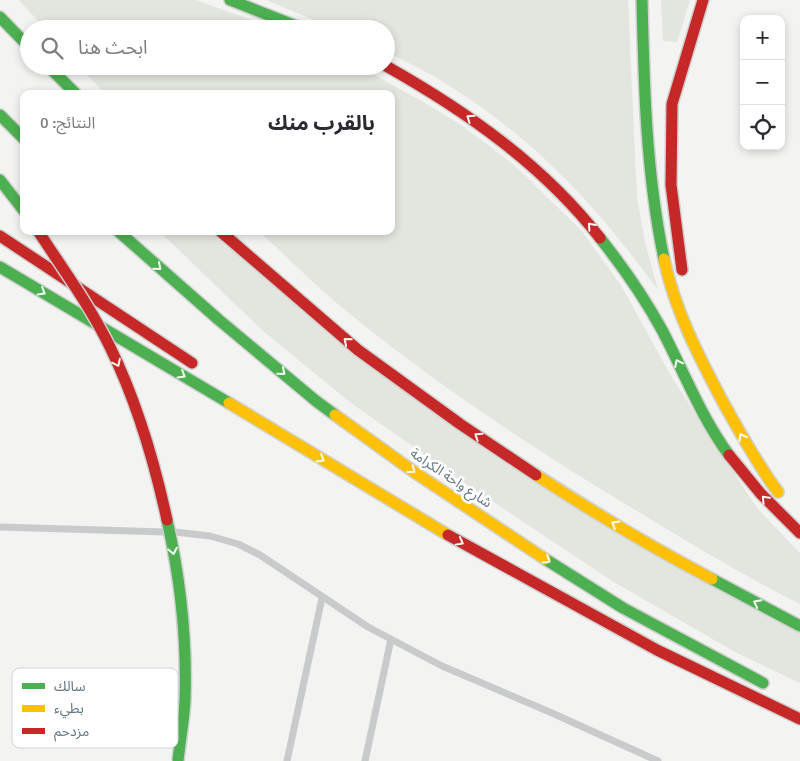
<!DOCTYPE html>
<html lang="ar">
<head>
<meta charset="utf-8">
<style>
	:root { --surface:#fff; --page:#f2f2f3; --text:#2b2b33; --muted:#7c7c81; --line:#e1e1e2 }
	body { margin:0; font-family:Signika,"Noto Sans Arabic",sans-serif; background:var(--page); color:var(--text); direction:rtl }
	.controls { position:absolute; right:15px; top:15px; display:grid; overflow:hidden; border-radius:10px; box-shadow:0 2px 8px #0003 }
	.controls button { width:45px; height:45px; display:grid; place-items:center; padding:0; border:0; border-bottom:1px solid var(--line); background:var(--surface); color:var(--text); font:25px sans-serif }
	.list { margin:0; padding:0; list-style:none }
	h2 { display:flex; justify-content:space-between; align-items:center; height:65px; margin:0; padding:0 20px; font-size:21px }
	h2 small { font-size:16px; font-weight:400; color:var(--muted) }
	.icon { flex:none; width:28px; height:28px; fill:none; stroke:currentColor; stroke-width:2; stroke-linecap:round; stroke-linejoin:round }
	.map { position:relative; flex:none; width:800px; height:761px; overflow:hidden; direction:ltr }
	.search { position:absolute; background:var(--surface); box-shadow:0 2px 8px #0003; left:20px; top:20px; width:375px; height:55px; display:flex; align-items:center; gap:12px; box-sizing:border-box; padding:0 18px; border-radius:28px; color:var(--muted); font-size:19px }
	.panel { position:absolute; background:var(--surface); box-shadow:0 2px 8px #0003; left:20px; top:90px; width:375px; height:145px; border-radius:10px; direction:rtl }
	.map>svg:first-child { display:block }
	.green { fill:#e3e6df }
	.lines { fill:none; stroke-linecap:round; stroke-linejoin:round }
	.fast-casing { stroke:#d0d1d1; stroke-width:14 }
	.slow-casing { stroke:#d0d1d1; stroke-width:14 }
	.jam-casing { stroke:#d0d1d1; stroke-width:14 }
	.lane { stroke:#c8cacb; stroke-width:7 }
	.fast { stroke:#4caf50; stroke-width:11 }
	.slow { stroke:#ffc107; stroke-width:11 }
	.jam { stroke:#c62828; stroke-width:11 }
	.fast-bridge-casing { stroke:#d0d1d1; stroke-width:14; stroke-linecap:butt }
	.jam-bridge-casing { stroke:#d0d1d1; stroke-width:14; stroke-linecap:butt }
	.fast-bridge { stroke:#4caf50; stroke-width:11 }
	.jam-bridge { stroke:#c62828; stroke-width:11 }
	.oneway { stroke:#f6fbf6 }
	.labels { text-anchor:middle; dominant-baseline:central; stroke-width:5; stroke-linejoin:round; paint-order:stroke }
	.street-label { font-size:14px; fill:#627782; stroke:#fff }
	.key { fill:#fff; stroke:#d0d6da; stroke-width:1 }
	.key-label { font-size:14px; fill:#627782 }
</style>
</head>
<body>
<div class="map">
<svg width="800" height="761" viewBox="0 0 800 761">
	<rect width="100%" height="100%" fill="#f3f3f1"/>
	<path class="green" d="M19,0H196L276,29H45Z
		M266,0H628L637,198L646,246L658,290C636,261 614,231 589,204C533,142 463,86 386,52V29H335Z
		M661,0H690L677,42L663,41Z
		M79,66H358L425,103L461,125L512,163L582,231L622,287L671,376L757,508L800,553V604C746,577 694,546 642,514C541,454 443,389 351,315C319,289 289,259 259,231H391V94H105Z
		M159,231H223L351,349L800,633V683L735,652L612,581L465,483L351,403L263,331Z"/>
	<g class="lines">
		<defs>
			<path id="fast" d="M230,0L304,29
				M642,0C644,87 646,173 664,259
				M0,17L29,47
				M48,66L76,94
				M0,115L24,139
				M0,180L24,211
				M118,231L219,320L316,401L335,415
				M600,238C623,267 644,297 662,330C684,372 701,417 729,455
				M0,267L229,403
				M545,559L623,608L763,683
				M712,579L800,626"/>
			<path id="slow" d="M664,259C675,311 699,357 724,404C741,434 757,464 778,492
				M229,403L448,535
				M335,415L417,474L545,559
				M536,475C593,512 651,547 712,579"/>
			<path id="jam" d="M386,66C466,111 543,165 600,238
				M220,231L358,350L460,424L536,475
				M0,236L192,363
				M682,270L671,185L672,104L703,0
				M729,455L761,494L800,533
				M448,535L657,650L800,719"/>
		</defs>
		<use href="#fast" class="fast-casing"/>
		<use href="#slow" class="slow-casing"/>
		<use href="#jam" class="jam-casing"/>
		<path class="lane" d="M0,527L165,532
			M175,532L210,536L238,544L260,555L368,627L442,666L552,713L658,761
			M287,761L322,598
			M365,761L391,639"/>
		<use href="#fast" class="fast"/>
		<use href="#slow" class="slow"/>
		<use href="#jam" class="jam"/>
		<defs>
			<path id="fast-bridge" d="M167,520C180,577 187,640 185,700C184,720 180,741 178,761"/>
			<path id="jam-bridge" d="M38,231C63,269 90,306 110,347C137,402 154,460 167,520"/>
		</defs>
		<use href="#fast-bridge" class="fast-bridge-casing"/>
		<use href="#jam-bridge" class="jam-bridge-casing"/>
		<use href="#fast-bridge" class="fast-bridge"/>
		<use href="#jam-bridge" class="jam-bridge"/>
	</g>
	<defs><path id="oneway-chevron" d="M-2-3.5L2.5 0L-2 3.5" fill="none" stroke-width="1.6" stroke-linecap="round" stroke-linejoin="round" transform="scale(1.25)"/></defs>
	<g class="oneway">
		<use href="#oneway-chevron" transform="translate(470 118) rotate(-145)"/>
		<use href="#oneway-chevron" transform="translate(591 226) rotate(-132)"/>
		<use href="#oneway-chevron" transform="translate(158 267) rotate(41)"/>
		<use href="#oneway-chevron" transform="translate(42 292) rotate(31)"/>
		<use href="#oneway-chevron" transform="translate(347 341) rotate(-140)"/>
		<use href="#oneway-chevron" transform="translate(117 363) rotate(64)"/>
		<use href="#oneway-chevron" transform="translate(678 363) rotate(-116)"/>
		<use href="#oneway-chevron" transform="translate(282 372) rotate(40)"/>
		<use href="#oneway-chevron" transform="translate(182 375) rotate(31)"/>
		<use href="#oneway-chevron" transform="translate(478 436) rotate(-146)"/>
		<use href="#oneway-chevron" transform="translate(742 437) rotate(-119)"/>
		<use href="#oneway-chevron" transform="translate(321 459) rotate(31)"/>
		<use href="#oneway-chevron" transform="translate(412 470) rotate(36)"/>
		<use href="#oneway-chevron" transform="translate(765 499) rotate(-134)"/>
		<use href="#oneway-chevron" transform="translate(615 524) rotate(-149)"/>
		<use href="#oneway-chevron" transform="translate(460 542) rotate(29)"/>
		<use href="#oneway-chevron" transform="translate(173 551) rotate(79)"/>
		<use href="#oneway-chevron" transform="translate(547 560) rotate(32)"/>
		<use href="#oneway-chevron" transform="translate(757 603) rotate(-152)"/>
	</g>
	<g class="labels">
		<g class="street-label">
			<text transform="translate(451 478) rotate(34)">شارع واحة الكرامة</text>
		</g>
	</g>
	<rect x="12" y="668" width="166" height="80" rx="8" class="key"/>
	<rect x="22" y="683" width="23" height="6" fill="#4caf50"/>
	<rect x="22" y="705" width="23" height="7" fill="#ffc107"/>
	<rect x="22" y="728" width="23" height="6" fill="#c62828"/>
	<g class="key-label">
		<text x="54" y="691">سالك</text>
		<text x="54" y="713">بطيء</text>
		<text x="54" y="736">مزدحم</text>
	</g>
</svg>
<div class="controls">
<button>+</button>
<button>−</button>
<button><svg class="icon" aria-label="locate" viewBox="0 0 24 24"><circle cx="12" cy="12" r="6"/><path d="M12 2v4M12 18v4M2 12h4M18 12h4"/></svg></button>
</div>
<div class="search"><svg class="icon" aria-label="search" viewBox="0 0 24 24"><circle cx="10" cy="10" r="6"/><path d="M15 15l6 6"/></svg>ابحث هنا</div>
<section class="panel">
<h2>بالقرب منك<small>النتائج: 0</small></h2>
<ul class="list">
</ul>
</section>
</div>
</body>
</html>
